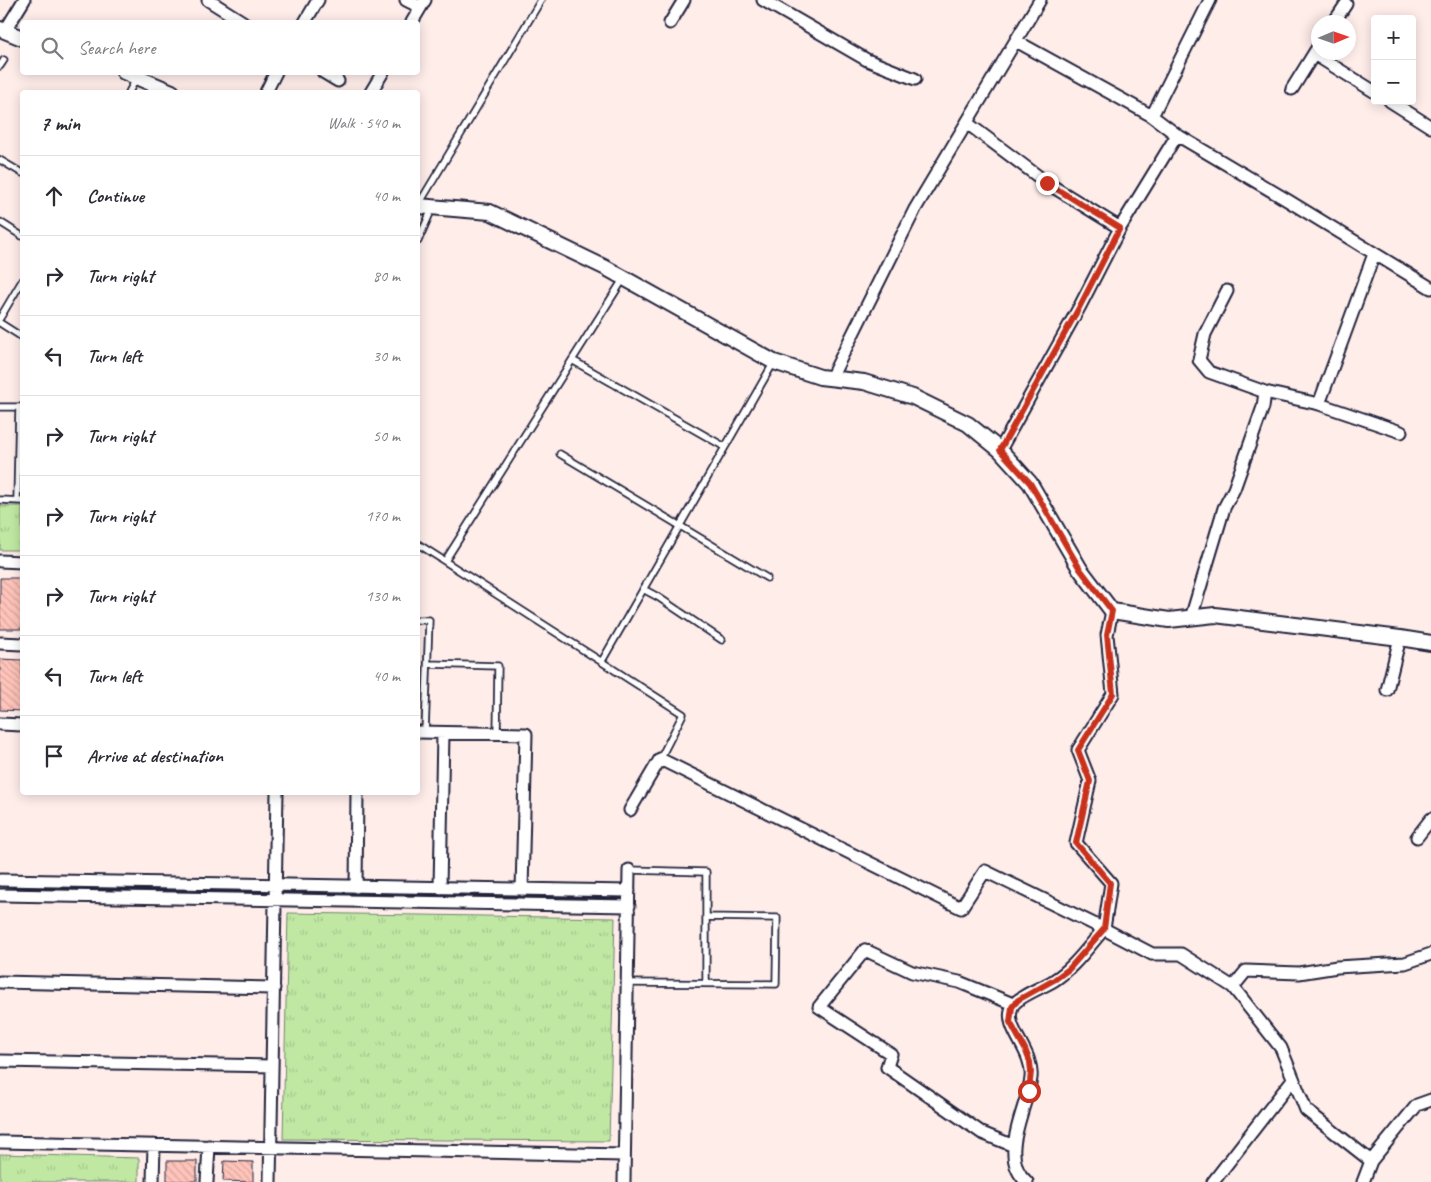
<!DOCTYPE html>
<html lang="en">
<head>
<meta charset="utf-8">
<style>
	:root { --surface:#fff; --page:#f7f7f7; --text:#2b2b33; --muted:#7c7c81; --line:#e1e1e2 }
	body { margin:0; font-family:Caveat,sans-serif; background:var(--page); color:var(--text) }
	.controls { position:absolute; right:15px; top:15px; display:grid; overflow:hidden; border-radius:5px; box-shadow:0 2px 12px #0003 }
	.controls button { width:45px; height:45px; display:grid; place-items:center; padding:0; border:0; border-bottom:1px solid var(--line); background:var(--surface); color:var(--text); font:25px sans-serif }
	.compass { position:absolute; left:1311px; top:15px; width:45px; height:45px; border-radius:50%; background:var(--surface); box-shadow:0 2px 12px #0003; rotate:88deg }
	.stop { position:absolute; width:15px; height:15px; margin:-11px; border:4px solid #c8321e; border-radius:50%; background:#fff }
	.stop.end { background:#c8321e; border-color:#fff; box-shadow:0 1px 5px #0008 }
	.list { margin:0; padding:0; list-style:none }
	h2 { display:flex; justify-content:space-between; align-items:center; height:65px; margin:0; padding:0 20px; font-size:21px }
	h2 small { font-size:16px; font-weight:400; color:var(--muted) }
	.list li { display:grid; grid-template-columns:32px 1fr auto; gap:15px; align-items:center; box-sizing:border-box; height:80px; padding:0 20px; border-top:1px solid var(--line) }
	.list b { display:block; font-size:19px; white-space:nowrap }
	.list em { font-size:16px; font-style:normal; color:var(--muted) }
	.icon { flex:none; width:28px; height:28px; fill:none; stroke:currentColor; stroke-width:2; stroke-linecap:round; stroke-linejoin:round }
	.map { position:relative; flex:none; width:1431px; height:1182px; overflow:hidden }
	.search { position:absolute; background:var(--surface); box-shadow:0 2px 12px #0003; left:20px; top:20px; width:400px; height:55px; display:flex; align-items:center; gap:12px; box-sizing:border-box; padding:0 18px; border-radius:5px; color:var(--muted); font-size:19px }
	.panel { position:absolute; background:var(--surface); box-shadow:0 2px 12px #0003; left:20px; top:90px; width:400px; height:705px; border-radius:5px }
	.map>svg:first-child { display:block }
	.park { fill:url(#park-tufts); stroke:#71856f }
	.building { fill:url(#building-back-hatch); stroke:#22223b }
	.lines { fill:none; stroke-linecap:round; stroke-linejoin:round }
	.service-casing { stroke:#22223b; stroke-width:9 }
	.minor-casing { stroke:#22223b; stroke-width:15 }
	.tertiary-casing { stroke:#22223b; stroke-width:18 }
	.service { stroke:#fff; stroke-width:5.5 }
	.minor { stroke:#fff; stroke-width:11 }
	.tertiary { stroke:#fff; stroke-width:14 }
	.route { stroke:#c8321e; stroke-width:6 }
</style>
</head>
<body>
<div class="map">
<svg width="1431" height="1182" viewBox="0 0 1431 1182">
	<defs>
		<pattern id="park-tufts" width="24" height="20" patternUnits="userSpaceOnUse" patternTransform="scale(1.25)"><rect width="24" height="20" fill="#c0e8a3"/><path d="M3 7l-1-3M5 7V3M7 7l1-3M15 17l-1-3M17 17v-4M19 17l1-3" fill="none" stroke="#a5c78d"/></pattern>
		<pattern id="building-back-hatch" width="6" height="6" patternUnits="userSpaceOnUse" patternTransform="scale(1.25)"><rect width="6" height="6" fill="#ffc4ba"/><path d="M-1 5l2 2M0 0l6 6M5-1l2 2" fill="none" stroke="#daa8a1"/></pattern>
	</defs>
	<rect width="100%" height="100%" fill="#ffedea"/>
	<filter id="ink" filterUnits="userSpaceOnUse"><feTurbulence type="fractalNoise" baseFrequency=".02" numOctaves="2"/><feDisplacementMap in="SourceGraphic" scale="10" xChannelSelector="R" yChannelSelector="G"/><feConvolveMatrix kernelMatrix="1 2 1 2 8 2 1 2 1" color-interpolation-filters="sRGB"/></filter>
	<g filter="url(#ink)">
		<path class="park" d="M0,506H22V550H0Z
			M288,913L615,918L609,1141L283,1139Z
			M0,1154L139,1158V1182H0Z"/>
		<path class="building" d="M0,578H22V629H0Z
			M0,659L22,660V711L0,710Z
			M167,1161H197V1181H167Z
			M224,1161L253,1162V1182L223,1181Z"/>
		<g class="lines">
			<defs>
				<path id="service" d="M0,66L4,60
					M129,92L137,77
					M0,160L22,173
					M419,204L541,0
					M0,222L22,236
					M418,241L432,209
					M0,318L22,281
					M0,323L22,337
					M572,360L725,447
					M0,407H20
					M560,454L767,578
					M0,500L22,501
					M17,500L19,407
					M418,544L683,714L660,759
					M445,561L624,278
					M643,589L658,597L722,640
					M418,620H429L425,733
					M602,661L774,362
					M428,664L498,666L497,734
					M629,870L706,872V983
					M627,983L776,984L777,918L706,917"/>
				<path id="minor" d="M208,0L243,22
					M406,0L420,7
					M763,0L867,60L915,79
					M305,22L318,0
					M412,22L425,0
					M1334,22L1346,4
					M670,23L684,0
					M5,31L24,0
					M1016,41L1152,116L1177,135L1287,200L1431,288
					M1314,54L1375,92
					M323,72L338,81
					M1292,89L1318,47
					M266,92L276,72
					M371,92L383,72
					M1390,101L1431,127
					M1152,116L1210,0
					M967,123L1047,183L1120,228
					M1227,291L1205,334L1199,360L1209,372L1265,392L1319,404L1401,432
					M831,378L915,209L1040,0
					M1319,404L1374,254
					M1000,450L1080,306L1120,228L1177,135
					M0,561L22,562
					M1112,611L1107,635L1113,694L1078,750L1090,781L1076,843L1111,883L1104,929L1152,954H1181L1233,987L1281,1048L1306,1110L1371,1161L1363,1182
					M1191,618L1224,508L1234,489L1263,407L1265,392
					M0,643L22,644
					M1387,690L1400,638
					M0,724L22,725
					M418,732L526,734L522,890
					M630,810L660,759L961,908L985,871L1104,929C1088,947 1074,968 1053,981C1044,987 1016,997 1012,1007C1003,1029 1034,1050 1031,1078C1027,1109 997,1157 1027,1182
					M1417,837L1431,819
					M0,880L629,891
					M356,887L357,792
					M440,888L443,733
					M0,895L629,906
					M0,982L274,988
					M1233,987L1246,971L1299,973L1337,967L1405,963L1431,954
					M1013,1004L959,982L912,972L865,950L819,1007L891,1054L887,1067L982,1133L1014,1146
					M0,1061L272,1066
					M0,1142L624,1155
					M1371,1161L1417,1105L1431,1100
					M153,1182L154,1145
					M207,1182L209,1146
					M270,1182L277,792
					M624,1182L629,870
					M1213,1182L1293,1079"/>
				<path id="tertiary" d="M0,29L22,38
					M124,72L172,92
					M418,206L490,212L606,268L774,362L820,377L864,382L913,397L968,424L1000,450L1030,483L1080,569L1112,611L1169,620L1215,615L1400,638L1431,643"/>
			</defs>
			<use href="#service" class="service-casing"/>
			<use href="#minor" class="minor-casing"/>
			<use href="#tertiary" class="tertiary-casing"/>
			<use href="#service" class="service"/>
			<use href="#minor" class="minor"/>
			<use href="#tertiary" class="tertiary"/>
		</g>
	</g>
	<g class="lines" filter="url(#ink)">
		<path class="route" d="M1029,1091L1031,1072L1030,1062L1025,1049L1010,1022L1012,1007L1018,1000L1054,980L1069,969L1104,929L1110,883L1076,843L1090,781L1078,750L1113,694L1107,635L1112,611L1080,569L1030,483L1000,450L1080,306L1120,228L1047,183"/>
	</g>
</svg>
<div class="controls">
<button>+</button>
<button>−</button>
</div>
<svg class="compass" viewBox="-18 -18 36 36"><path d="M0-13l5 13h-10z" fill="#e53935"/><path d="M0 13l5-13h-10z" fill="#7c7c81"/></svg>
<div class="stop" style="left:1029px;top:1091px"></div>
<div class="stop end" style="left:1047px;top:183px"></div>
<div class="search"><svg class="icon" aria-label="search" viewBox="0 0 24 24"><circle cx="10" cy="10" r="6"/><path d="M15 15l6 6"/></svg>Search here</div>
<section class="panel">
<h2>7 min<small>Walk · 540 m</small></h2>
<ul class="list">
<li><svg class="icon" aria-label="ahead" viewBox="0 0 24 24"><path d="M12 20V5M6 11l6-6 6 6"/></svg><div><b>Continue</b></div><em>40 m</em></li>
<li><svg class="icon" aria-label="right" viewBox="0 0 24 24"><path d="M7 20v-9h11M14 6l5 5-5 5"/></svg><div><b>Turn right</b></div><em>80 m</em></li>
<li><svg class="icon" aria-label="left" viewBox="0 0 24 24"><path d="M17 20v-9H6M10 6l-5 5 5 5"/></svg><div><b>Turn left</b></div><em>30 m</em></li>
<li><svg class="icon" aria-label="right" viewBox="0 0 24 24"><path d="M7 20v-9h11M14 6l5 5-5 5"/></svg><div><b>Turn right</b></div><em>50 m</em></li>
<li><svg class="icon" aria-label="right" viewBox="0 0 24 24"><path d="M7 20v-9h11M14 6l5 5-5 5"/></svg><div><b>Turn right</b></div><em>170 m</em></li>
<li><svg class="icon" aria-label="right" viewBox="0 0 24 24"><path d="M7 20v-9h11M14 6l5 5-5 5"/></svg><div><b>Turn right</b></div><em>130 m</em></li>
<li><svg class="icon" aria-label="left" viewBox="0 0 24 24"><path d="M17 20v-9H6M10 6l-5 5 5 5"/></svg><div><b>Turn left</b></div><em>40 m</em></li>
<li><svg class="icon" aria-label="arrive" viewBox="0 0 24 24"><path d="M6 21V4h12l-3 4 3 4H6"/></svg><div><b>Arrive at destination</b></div></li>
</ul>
</section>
</div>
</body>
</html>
